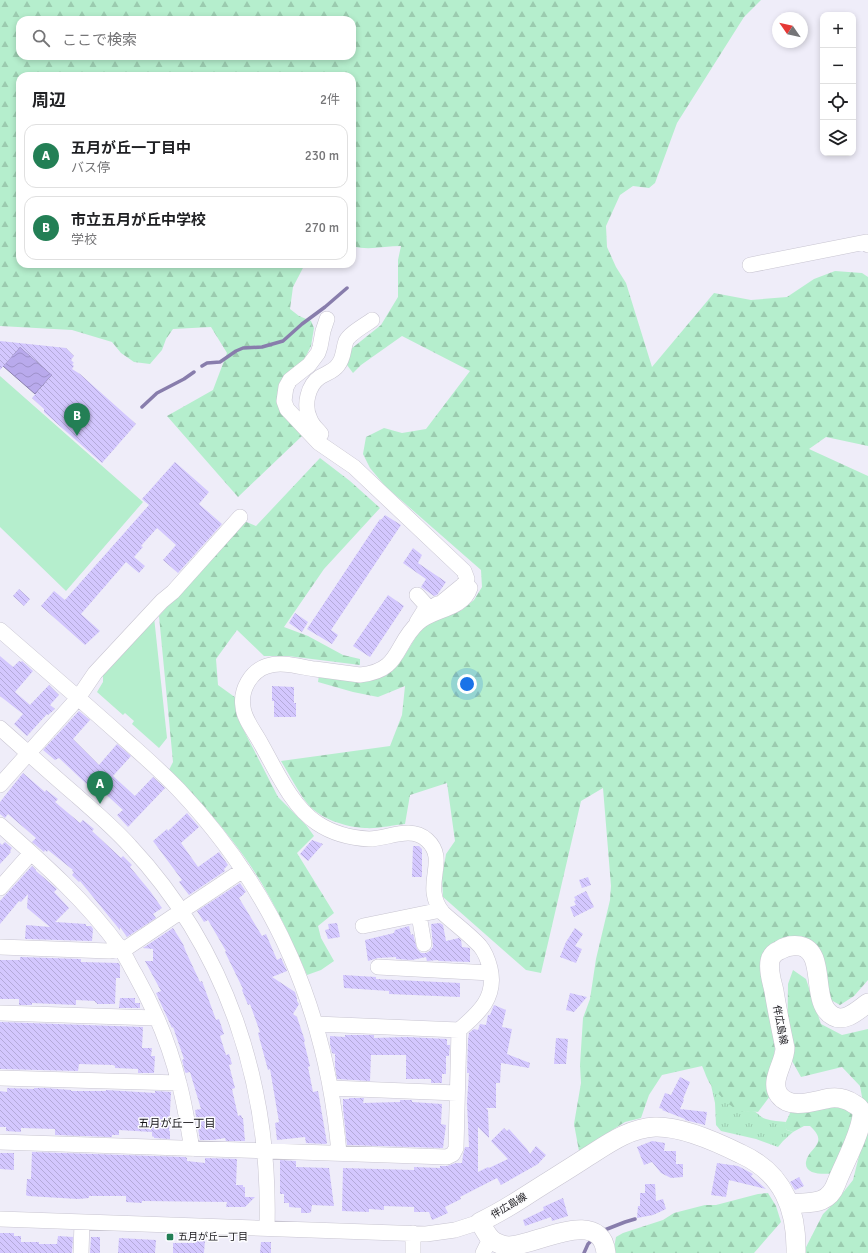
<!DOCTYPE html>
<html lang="ja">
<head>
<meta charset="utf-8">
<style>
	:root { --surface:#fff; --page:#f6f6f6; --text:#202124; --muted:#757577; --line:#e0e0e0; --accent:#237f55 }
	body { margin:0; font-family:Signika,"Noto Sans JP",sans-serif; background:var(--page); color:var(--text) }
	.controls { position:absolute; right:12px; top:12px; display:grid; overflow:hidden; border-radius:8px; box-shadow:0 2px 6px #0003 }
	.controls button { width:36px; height:36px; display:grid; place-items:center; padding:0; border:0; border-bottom:1px solid var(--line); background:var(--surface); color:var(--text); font:20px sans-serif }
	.compass { position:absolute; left:772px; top:12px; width:36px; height:36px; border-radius:50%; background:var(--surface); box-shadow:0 2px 6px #0003; rotate:304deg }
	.you { position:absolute; left:467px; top:684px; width:14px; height:14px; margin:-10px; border:3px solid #fff; border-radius:50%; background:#1a73e8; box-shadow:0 0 0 6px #1a73e833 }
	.badge { display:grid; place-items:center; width:26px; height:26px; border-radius:50%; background:var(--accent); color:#fff; font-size:13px; font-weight:700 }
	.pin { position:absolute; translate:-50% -33px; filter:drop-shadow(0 1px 2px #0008) }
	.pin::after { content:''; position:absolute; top:21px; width:14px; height:12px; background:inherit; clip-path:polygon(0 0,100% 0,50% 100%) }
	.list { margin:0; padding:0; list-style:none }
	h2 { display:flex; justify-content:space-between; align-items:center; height:52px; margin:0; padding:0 16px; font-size:17px }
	h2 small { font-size:13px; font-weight:400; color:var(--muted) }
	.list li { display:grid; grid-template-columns:26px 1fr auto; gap:12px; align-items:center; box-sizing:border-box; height:64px; margin:0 8px 8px; padding:0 8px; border:1px solid var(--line); border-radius:12px }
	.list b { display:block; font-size:15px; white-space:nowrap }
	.list p { margin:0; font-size:13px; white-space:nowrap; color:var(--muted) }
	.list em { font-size:13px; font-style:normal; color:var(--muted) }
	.icon { flex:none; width:22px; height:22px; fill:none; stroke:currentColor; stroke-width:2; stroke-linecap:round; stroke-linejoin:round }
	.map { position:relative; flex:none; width:868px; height:1253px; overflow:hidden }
	.search { position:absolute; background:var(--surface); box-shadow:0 2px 6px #0003; left:16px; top:16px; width:340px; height:44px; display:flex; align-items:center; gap:10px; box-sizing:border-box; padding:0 14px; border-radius:12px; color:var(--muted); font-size:15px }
	.panel { position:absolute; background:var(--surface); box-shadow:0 2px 6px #0003; left:16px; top:72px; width:340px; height:196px; border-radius:12px }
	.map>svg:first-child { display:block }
	.grass { fill:url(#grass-tufts) }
	.forest { fill:url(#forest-firs); fill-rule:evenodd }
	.park { fill:#b5eecd }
	.water { fill:url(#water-waves); stroke:#887dac }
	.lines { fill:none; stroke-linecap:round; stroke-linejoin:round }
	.stream { stroke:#887dac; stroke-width:3.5 }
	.building { fill:url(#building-back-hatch) }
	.minor-casing { stroke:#c8c5d1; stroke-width:16 }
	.major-casing { stroke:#c8c5d1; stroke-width:20 }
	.minor { stroke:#fff; stroke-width:15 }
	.major { stroke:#fff; stroke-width:19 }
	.poi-dot { fill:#237f55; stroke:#fcfcfe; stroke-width:1.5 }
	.labels { text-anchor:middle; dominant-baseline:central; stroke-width:3; stroke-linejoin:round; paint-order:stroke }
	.street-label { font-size:10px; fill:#141317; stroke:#fcfcfe }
	.poi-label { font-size:10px; fill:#141317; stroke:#fcfcfe; text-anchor:start }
	.neighbourhood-label { font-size:11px; fill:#141317; stroke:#fcfcfe }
</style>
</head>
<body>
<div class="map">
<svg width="868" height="1253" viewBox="0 0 868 1253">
	<defs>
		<pattern id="grass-tufts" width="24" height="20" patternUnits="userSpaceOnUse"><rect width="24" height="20" fill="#b5eecd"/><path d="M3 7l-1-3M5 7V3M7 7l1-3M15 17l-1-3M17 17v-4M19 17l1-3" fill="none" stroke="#9bcbaf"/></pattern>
		<pattern id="forest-firs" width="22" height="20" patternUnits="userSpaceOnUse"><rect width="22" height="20" fill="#b5eecd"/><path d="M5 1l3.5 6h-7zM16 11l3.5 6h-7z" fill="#9bcbaf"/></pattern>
		<pattern id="water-waves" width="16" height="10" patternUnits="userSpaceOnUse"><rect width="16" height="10" fill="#b9aaec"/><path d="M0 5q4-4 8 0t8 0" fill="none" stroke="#9e91ca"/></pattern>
		<pattern id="building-back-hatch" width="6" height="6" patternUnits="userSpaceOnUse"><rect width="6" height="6" fill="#d3c7fe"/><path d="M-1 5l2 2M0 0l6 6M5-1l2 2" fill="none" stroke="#b4aad9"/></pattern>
	</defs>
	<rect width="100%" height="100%" fill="#efedf9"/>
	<path class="grass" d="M711,1085L745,1112C759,1108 756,1116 766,1119C772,1121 780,1121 786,1122L785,1126L787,1130L793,1132L783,1141L778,1147L756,1139L721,1131L716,1125L715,1103Z"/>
	<path class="forest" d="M0,0H761L744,17L677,123L655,183L649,188L633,186L620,195L606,226L607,247L616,267L626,283L652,367L714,293L751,300L787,297L814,279L835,271L862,273L868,277V446L826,437L809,449L868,476V980L854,996L840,1005L831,1000L813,943L788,936L765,952L775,1049L769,1087L770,1096L758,1112C751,1111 745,1113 739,1111C729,1106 718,1094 711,1085C707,1080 705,1072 702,1066L662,1075L649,1095L641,1118L625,1122L579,1151L574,1124L581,1083L580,1065L583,1018L590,999L596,959L610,900L611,886L603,788L581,801L541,973L526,970L443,897L442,877L446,854L455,841L447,783L410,795L405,824C392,825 378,829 365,828C345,827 320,819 307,803C297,790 289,774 281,761L390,746L402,715L405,686L378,697L353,692L318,682L319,675L394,669L403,658L419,632L429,623L462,610L474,600L482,587L481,570L385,486L370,468L363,454L366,437L384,428L402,433L426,429L470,371L402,336L361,365L353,373L347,365L351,349L381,325L398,297V260L401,246C385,246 368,251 352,246V76H20V264H305L293,287L290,309L299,316L311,321L314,328L311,346L304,360L280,382L277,395L286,418L302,436L238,497L167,416L213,390L227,353L211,327L173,329L166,339L162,350L150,364L134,362L121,353L112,342L72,330L0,326ZM20,20H352V56H20Z
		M320,458L350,481L380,508L324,569L284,627L308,636L343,655L360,659V665L288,656H264L237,630L216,659L218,685L236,698L237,717L278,797L306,825L314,836L297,853L334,913L318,926L321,938L334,961L321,970L307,975C290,936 272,897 248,862C225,829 198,798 169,770L173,762L159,616L244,521L256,526Z
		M793,970L806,979L821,1024L842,1035L868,1029V1253H803L823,1214L838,1199L853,1180L867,1124L860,1086L842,1067L801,1077L787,1052L788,984Z
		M834,1104L855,1113L835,1173C827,1174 804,1176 806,1162C808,1148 830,1144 810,1126H804L793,1132L787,1130L784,1126L791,1111Z
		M768,1193L776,1206L781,1222L754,1253H613L616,1237L623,1233L663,1220L674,1213L705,1205H716L758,1194Z"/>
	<path class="park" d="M0,376L143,502L66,591L0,527Z
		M154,617L167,738L159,748L132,724L134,721L125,713L123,715L97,692L103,682V675Z"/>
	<path class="water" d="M20,347L52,375L35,394L3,366Z"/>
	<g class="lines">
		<path class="stream" d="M202,366L207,363L220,362L236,351L243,348L262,347L283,341L302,324L325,307L347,288
			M142,407L157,393L184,379L194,372
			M602,1231L625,1222L635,1219
			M584,1253L588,1244L593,1239"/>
	</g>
	<path class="building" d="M0,341L66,348L74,356L71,360L74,363L72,364L74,366L72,369L80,374L136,424L102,463L44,412V409L32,398L52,375L20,347L0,370Z
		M175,462L209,492L199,504L222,524L178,573L163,560L176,545L157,528L141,546L143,547L134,557L145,566L139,573L126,562L81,614L100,631L85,645L41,606L54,591L65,600L149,505L142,499Z
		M385,515L401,525L331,630L338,635L332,644L307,629L380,519L381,520Z
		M413,548L422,555L418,563L446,582L437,595L434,596L421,587L426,579L403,563Z
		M19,589L30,599L24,606L13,596Z
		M388,595L404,606L370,657L353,646Z
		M295,613L308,622L302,632L289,623Z
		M0,656L13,667L19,661L21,662L22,661L33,671L15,692L30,705L49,685L59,695L50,705L55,709L48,715L47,714L27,736L14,724L23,714L0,696Z
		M272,686L294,687V703H296V717H274V701H272Z
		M79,711L90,720L73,739L99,765L117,744L131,756L113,776L135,796L153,777L165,788L128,827L117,815L123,810L99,788L94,791L59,758L55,760L43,750Z
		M23,773L45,792L46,790L58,799L55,802L80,823L83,820L94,829L92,831L121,858L123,856L132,865L130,867L150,891L162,908L153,914L156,918L127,937L120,927V930L80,881L79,882L72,875L74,872L72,871L73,870L48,850L47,852L45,850L44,852L32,842L36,838L8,814L5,818L0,814V802Z
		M187,813L199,827L181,843L198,867L219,852L228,865L224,869L225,871L189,895L179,882L182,880L153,841L167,829L168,831Z
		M312,840L323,844L308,861L300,854Z
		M5,842L12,848L10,851L11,852L0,864V843L2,845Z
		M413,846H419L422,849V877H412Z
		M32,866L36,870V871L57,889L54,892L69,908L55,922L86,924V926H91L93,929L92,941L25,939L26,925L50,927L27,908L28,894L21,902L19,901L0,924V901Z
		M588,877L591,885L582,888L579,880Z
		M240,883L246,892L244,893V894L239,898L262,936L266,934L277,960L281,958L287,971L272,977L295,992L297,999V1001L299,1004L293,1014L297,1017L305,1041L304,1042L310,1066L308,1067L313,1092L318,1091L327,1143L326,1144L306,1143L305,1137L277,1140L275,1123L279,1122L270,1069L268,1070L258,1033L260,1032L250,1004L248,1005L242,990L243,989L225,952L226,951L208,920L204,922L197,911Z
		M586,891L594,907L574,917L570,907L576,905L574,901L576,900L574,897Z
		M337,923L340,937L328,939L325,930L329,929L328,924Z
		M440,923L443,925L446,941L459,938L461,940L462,947L470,948V962L439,961L438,960L427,961L426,957L412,960L396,959V957L378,958L368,961L365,940L394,933L395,930L409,926L411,935L413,934L417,949L421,953H426L430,951L433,947L431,924Z
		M173,928L183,944L186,952L200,982L202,981L216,1020L219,1019L224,1034L220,1036L226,1055L229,1054L232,1064L229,1065L235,1088L232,1089L238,1116L241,1115L242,1118H243L245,1141H226L225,1138L213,1140H200L195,1110L201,1109L190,1072L186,1073L185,1072L182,1060L184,1059L173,1027L172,1028L156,993L161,991L145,961H153V949L143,948Z
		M575,928L583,934L575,946L582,949L576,963L560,957L566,942Z
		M20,957L81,959V962L119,963L120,966V978H116L115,1004H97V1003L95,1002V1001L76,1000V1005L32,1003V1005H19V999H0V960H20Z
		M343,975L376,977V979L460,983V997L389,994V991L344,988Z
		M570,993L587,997L574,1012L566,1010Z
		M120,998H135V1003H140V1008H119Z
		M494,1005L506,1010L502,1027L512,1029L507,1054L530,1063L529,1068L501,1063L500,1083H496V1108H486L488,1110L489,1138L478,1127V1172L488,1167L489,1168L508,1159L491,1141L504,1128L507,1131L509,1129L527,1149L530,1154L536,1146L546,1155L538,1164L501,1185L497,1178L460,1197L461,1199L445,1207L448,1213L432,1220L429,1212H414V1207L384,1206V1210L369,1209V1212L342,1211L343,1168L414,1170V1167L440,1168V1166H447L456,1163H462L463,1155L465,1147H469L467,1102L469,1073H467L468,1040L469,1033L474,1029L478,1030L480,1024L486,1025L488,1015H490Z
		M0,1022L143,1027L142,1048H152L151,1056H155L154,1073H138V1069L115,1068V1066L113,1065L79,1064L78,1071L0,1069Z
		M345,1035H374V1038L407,1037L447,1039V1045H450L449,1056H446V1074H442V1083H431V1079H406V1055H371L370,1081L337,1079L335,1066V1054L332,1053L330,1044V1036L345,1037Z
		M556,1038L568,1039L566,1064H554Z
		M680,1077L690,1082L683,1099L684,1100L680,1109L707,1112L705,1125L685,1120V1119L662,1110L663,1109L659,1108L665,1093L671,1095Z
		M7,1088L34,1089V1088H45L71,1090V1091H106V1090L155,1093V1091L171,1092L169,1131H170V1139L154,1138V1137L152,1136V1132L119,1130V1135H112V1137L55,1135V1129L21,1128V1132L6,1131V1127H0V1091L7,1092Z
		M349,1098H364L363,1103L400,1102V1100H412V1102L442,1104L441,1124L446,1125L443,1148L347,1145L343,1108V1099H349Z
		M652,1141L665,1143L664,1151H676V1164H683V1177L671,1178L661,1173L652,1162L644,1165L637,1147Z
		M32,1152L185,1157L187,1158V1161L205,1163V1158L237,1159L236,1185H243V1187H245V1197H255L245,1207H226L227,1202L142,1201V1203L126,1202V1196H89V1198L78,1199L28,1196L26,1195L27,1179H31Z
		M0,1153H14V1170L0,1169Z
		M280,1160L296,1161V1167L329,1168L334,1206L312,1205L311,1212L309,1213H301V1208L289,1207V1203H284V1194H280Z
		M717,1163L738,1166L753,1174L751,1176L766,1189L729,1180L726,1197L711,1195Z
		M799,1177L804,1186L795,1190L790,1182Z
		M645,1184H655L656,1201L663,1199L666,1209L653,1215L637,1218L638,1206H640V1193H645Z
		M563,1198L568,1216L552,1221L551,1217L525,1226L523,1220L544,1210L543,1207Z
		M0,1233H14V1236H21V1242H39V1244H57L58,1236L73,1237L72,1253H0Z
		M91,1237H100V1253H90Z
		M119,1238L156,1240L155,1253H118Z
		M195,1240H205L204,1253H173V1243H195Z
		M261,1242H271V1253H260Z"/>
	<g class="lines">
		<defs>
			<path id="minor" d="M750,265L866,242L868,245
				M327,319L323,331L320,347L318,353L309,365L290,380L286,387L284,401L287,409L319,443L354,467L464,571L467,579L463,585L441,603L437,604
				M321,434C317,429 312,425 310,419C303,405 308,385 320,377C327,373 334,371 338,365C344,358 343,349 346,341C349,334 365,325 372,320
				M417,622L427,606L417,595
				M0,630C40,665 80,699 120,735C140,753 160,770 179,790C276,893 327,1012 339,1153
				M0,728C26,751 51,774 77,796C95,812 114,828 130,846C228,951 271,1086 267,1228
				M0,785L78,698L95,673L162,601L173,592L240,517
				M0,825C43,863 86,901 120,948C126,956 130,966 135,974C154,1008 170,1046 179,1083C185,1105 188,1127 192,1149
				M0,888L31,853
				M189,906L243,870
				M419,915L424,944
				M363,926L441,910
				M0,947L109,951L121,949L128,947L174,916
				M378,967L491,973
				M0,1013L156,1018
				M316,1024L459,1030
				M0,1078L179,1083
				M331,1088L457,1093
				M0,1142L447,1157L453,1154L456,1148L459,1030C479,1013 497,997 490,968C488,960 485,952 480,946C469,934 455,924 443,913C420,885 450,861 427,840C410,825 388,839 369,839C350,838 332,833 317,823C291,806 275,768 260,742C254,731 244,719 243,707C240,690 251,671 267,666C282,661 300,667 315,669C330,671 345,673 360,675C401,671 394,645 418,623C433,609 463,610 470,588
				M0,1219L426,1234L455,1230L480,1222
				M81,1253L82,1222
				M413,1253V1233
				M483,1253L488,1243L489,1237"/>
			<path id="major" d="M790,1204C809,1202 828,1206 836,1184C844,1163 859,1138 862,1116C862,1110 860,1107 854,1104C848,1100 840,1097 831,1098C816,1100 791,1111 779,1095C769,1081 785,1063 785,1048C781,1029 777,1010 774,991C772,982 768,971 770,961C771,956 775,952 780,950C786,946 793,945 800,946C828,952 809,1003 833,1016C845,1023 858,1010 868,1003
				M606,1253C601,1205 535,1246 509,1246C505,1246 499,1244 495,1242C488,1238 484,1229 480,1222C495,1215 510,1206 524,1197C544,1184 564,1172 584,1159C605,1146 628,1128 655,1127C682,1126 717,1142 741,1154C783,1173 797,1209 796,1253"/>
		</defs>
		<use href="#minor" class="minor-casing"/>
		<use href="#major" class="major-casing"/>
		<use href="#minor" class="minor"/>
		<use href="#major" class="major"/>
	</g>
	<rect class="poi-dot" x="166" y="1233" width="8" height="8" rx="2"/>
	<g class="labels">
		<g class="street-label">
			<text transform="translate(780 1025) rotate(79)">伴広島線</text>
			<text transform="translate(509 1206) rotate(-31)">伴広島線</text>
		</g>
		<g class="poi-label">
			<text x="178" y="1237">五月が丘一丁目</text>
		</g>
		<g class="neighbourhood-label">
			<text x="177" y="1123">五月が丘一丁目</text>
		</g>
	</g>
</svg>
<div class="controls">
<button>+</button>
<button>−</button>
<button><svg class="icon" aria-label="locate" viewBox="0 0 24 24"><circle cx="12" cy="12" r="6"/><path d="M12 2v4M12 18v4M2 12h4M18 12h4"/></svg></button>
<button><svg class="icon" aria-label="layers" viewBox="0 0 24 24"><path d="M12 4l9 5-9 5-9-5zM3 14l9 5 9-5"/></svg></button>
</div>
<svg class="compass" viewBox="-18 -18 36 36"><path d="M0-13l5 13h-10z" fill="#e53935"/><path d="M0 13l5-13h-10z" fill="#757577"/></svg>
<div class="you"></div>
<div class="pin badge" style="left:100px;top:804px">A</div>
<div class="pin badge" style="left:77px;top:436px">B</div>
<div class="search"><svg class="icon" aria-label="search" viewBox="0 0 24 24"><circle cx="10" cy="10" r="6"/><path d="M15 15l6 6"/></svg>ここで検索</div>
<section class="panel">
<h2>周辺<small>2件</small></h2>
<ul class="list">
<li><span class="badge">A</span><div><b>五月が丘一丁目中</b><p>バス停</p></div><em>230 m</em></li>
<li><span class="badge">B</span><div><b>市立五月が丘中学校</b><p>学校</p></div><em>270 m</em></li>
</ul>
</section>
</div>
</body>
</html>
